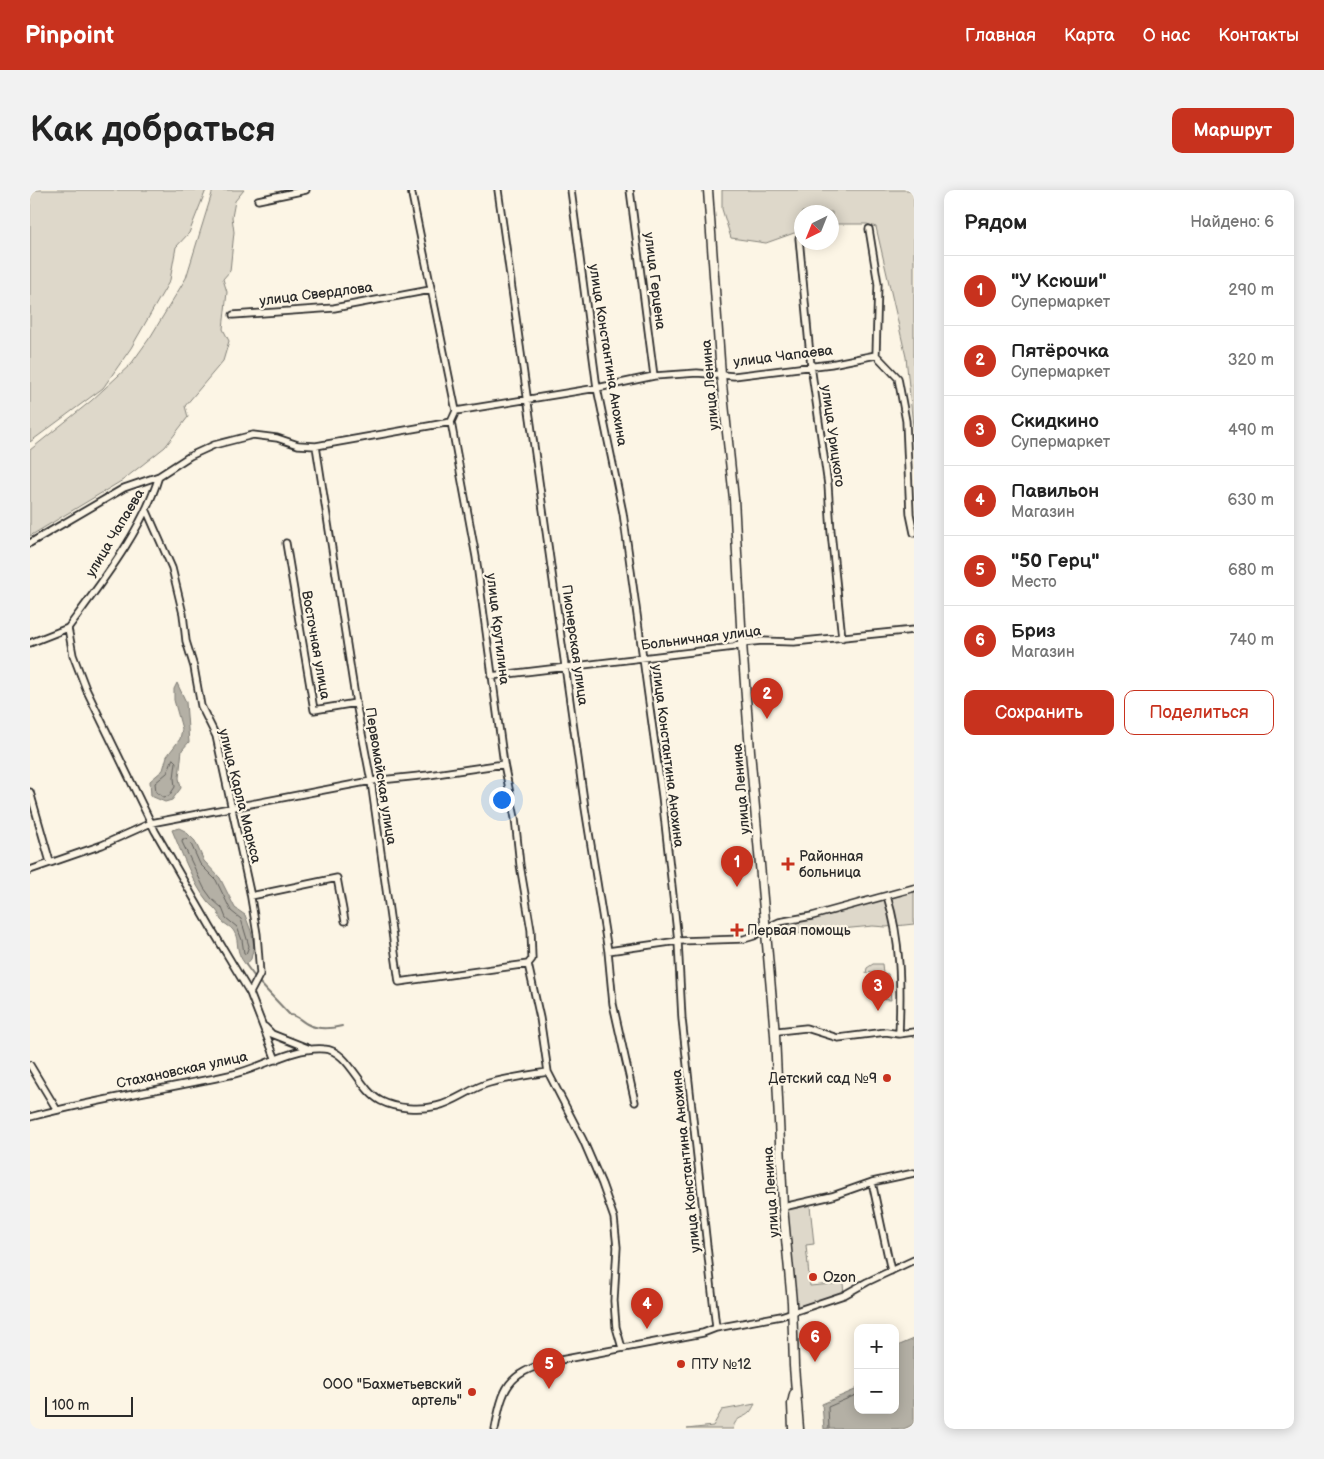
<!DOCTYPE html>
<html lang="ru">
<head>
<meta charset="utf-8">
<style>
	:root { --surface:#fff; --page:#f2f2f2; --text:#222; --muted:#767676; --line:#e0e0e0; --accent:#c8321e }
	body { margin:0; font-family:"Balsamiq Sans",sans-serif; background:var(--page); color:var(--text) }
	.controls { position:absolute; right:15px; bottom:15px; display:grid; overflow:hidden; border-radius:10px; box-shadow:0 2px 12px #0003 }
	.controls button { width:45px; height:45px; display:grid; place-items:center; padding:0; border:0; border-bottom:1px solid var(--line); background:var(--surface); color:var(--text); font:25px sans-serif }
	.compass { position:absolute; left:764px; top:15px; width:45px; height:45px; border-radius:50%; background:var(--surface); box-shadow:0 2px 12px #0003; rotate:223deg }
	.scale { position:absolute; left:15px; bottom:12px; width:88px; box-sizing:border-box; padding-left:5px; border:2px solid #2b2b2b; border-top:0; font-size:14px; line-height:18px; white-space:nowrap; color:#2b2b2b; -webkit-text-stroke:4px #fcf5e5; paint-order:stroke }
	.you { position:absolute; left:471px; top:609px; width:18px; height:18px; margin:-12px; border:4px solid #fff; border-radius:50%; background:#1a73e8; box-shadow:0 0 0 8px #1a73e833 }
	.badge { display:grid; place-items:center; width:32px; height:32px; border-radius:50%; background:var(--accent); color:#fff; font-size:16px; font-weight:700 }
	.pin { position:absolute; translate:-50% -41px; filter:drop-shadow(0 1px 2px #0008) }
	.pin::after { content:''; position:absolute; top:26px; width:18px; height:15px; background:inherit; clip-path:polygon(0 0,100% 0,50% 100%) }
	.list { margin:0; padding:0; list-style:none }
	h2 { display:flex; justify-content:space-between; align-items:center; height:65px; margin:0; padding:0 20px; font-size:21px }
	h2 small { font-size:16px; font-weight:400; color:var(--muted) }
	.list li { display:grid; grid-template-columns:32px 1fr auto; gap:15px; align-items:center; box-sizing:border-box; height:70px; padding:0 20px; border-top:1px solid var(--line) }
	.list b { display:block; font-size:19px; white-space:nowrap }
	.list p { margin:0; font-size:16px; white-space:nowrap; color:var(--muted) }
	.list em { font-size:16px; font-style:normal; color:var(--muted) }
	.actions { display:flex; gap:10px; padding:15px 20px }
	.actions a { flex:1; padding:11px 0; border:1px solid var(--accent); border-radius:10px; text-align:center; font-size:18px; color:var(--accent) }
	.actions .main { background:var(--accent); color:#fff }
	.map { position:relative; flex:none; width:884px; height:1239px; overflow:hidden; border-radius:10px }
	header { display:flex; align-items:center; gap:30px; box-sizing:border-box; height:70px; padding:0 25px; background:var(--accent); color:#fff }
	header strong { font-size:24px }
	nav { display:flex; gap:28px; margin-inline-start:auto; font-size:18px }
	.intro { display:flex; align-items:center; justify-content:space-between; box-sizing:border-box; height:120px; padding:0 30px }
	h1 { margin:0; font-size:35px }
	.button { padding:12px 22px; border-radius:10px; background:var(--accent); color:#fff; font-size:18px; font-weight:700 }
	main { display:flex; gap:30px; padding:0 30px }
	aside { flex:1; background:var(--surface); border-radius:10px; box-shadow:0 2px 12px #0003 }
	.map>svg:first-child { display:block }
	.green { fill:#ded8ca; stroke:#84827a }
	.water { fill:#b4b0a5; stroke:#7d7b74 }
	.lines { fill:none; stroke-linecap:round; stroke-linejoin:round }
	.shore { stroke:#62605c; stroke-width:1 }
	.stream { stroke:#7d7b74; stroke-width:2 }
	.minor-casing { stroke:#2b2b2b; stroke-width:9 }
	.secondary-casing { stroke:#2b2b2b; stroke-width:11 }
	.minor { stroke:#fcf5e5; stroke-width:5.5 }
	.secondary { stroke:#fcf5e5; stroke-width:8 }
	.poi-dot { fill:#c8321e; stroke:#fcf5e5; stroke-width:2 }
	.labels { text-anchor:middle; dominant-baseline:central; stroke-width:4.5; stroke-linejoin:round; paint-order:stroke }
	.street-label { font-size:14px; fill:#2b2b2b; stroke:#fcf5e5 }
	.poi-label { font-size:14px; fill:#2b2b2b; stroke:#fcf5e5; text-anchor:start }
</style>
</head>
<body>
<header>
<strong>Pinpoint</strong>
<nav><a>Главная</a><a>Карта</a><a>О нас</a><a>Контакты</a></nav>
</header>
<div class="intro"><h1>Как добраться</h1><a class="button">Маршрут</a></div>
<main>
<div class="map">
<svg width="884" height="1239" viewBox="0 0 884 1239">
	<rect width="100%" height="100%" fill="#fcf5e5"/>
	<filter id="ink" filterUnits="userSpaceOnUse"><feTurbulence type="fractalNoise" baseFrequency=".02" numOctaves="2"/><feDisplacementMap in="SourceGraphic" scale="10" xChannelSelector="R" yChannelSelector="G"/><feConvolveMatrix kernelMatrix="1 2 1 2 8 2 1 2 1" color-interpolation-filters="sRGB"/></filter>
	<g filter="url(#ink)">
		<path class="green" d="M0,0H176L159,43L146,57L140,90L101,158L73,198L0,252Z
			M183,0H214L205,11L202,27L204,42L200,81L193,89L197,102L193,139L199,151L193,171L155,216L158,227L135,257L93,290L0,346V260L61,211L101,174L121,146L156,88Z
			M692,0H884V246L876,167L846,37L837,34H802V22H795L793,20L790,22H772L771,38L767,42L736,53L701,48L692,19Z
			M884,698V734L856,737L843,736L757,744L749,732Z
			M843,774H852L853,783L858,784L861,810L847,809L845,782L836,783L837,778Z
			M777,1012L780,1016L784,1054L776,1055L780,1096L813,1093L814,1105L761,1123L753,1017Z
			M725,1214C723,1217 722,1220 720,1222C714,1229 705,1226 703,1239H657L683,1236L692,1220Z"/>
		<path class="water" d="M147,493L156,512L159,552L152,560L149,588L151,598L142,610L135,612L121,606L120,591L133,580L137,566L150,549L152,539L144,510V499Z
			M149,638L155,641L165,651L174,671L190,688L205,718L215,725L221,741L224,756L221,769L216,775C203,759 211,752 203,740C200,736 194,734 191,730C189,727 189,723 186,720C184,717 180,715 178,712C163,694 151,661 142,640Z
			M884,1149V1234L874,1239H794L792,1214L825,1200L828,1196V1220H865V1157Z"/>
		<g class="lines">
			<path class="shore" d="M143,569L146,572L144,588L145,597L139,606L133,607L126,602L125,593L137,583Z
				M153,649H156L161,654L170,674L186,690L201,721L211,729L219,756L216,764L214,763L212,750L207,737L196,728L192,718L182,709L174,698L152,652Z
				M799,1239L798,1217L828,1204"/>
			<path class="stream" d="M216,775L227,790L260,825C267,825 271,831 277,834C288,840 300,839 312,836"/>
			<defs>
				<path id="minor" d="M381,0L426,221L421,232L446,367L474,574L485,628L490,675L501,740L502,769L498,774L510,828L518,882L553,950L572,994L584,1028L587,1057L584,1111L586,1137L592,1158
					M468,0L555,618L578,761L583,814L605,912
					M541,0L567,198L593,323L632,606L648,751L652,829L686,1138
					M600,0L624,186
					M228,10L276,0
					M839,39L848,94L846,165L868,188L876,231L880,324L884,343
					M769,48L781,176L798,295L801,342L812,448
					M203,125L304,118L400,100
					M426,221L567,198L624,186L667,183L704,186L801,174L846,165
					M286,256L326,513L341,591L369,792L498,774
					M116,319L142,378L153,424L156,451L164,477L171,516L186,546L220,702L227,744L230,784L220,803L246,870
					M0,353L94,298L129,286L160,266L184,255L223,245L247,248L268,255L286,256L421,232
					M256,353L284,520L326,513
					M38,438L43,465L56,499L125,641L181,738L220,803
					M38,438C71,393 113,340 129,286
					M0,453L38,438
					M461,486L704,457L712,453L732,451L764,452L884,440
					M0,602L20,672
					M0,680L72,655L121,633L341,591L399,585L474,574
					M221,706L307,688L315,731
					M857,706C871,750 871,798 869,844
					M578,761L648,751L714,749L724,746L734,739L749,732L782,726L884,698
					M235,837L242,844L280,859
					M745,845L748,841L776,838L808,848L856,842L869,844L884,842
					M0,875L27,920
					M0,927C67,909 136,899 204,884C234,877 262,857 294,859C319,860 329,900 351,911C367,919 390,920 407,916C425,912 441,898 459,893C478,888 498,885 518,882
					M842,992L861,1081
					M753,1017L802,1006L842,992L884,983
					M465,1239C473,1197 477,1184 520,1172L673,1143L686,1138L751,1126L814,1105L837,1092L884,1070"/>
				<path id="secondary" d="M678,0L691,185L704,309L712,453L720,561L745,845L753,1017L762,1112L764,1176L769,1239
					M763,1239L762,1214L764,1204"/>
			</defs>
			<use href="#minor" class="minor-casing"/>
			<use href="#secondary" class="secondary-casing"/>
			<use href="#minor" class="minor"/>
			<use href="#secondary" class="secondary"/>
		</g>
	</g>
	<g class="poi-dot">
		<path d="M755.5 666.5h5v5h5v5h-5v5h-5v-5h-5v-5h5z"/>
		<path d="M704.5 732.5h5v5h5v5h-5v5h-5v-5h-5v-5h5z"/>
		<circle cx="857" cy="888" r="5"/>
		<circle cx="783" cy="1087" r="5"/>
		<circle cx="651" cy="1174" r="5"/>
		<circle cx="442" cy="1202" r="5"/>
	</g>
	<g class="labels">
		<g class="street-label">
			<text transform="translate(625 91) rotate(83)">улица Герцена</text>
			<text transform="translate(286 104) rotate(-7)">улица Свердлова</text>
			<text transform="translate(578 165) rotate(81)">улица Константина Анохина</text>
			<text transform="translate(753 166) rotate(-7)">улица Чапаева</text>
			<text transform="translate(680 195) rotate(-95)">улица Ленина</text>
			<text transform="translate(803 246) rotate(82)">улица Урицкого</text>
			<text transform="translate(85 343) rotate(-59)">улица Чапаева</text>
			<text transform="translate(468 439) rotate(83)">улица Крутилина</text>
			<text transform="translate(671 448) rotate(-7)">Больничная улица</text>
			<text transform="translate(286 455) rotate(80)">Восточная улица</text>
			<text transform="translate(545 455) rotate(82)">Пионерская улица</text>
			<text transform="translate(638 566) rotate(83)">улица Константина Анохина</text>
			<text transform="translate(351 586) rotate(81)">Первомайская улица</text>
			<text transform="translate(711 599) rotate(-95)">улица Ленина</text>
			<text transform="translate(210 606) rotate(76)">улица Карла Маркса</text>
			<text transform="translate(152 880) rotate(-12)">Стахановская улица</text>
			<text transform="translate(656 971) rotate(-96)">улица Константина Анохина</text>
			<text transform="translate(741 1002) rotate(-94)">улица Ленина</text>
		</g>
		<g class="poi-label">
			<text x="769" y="666">Районная<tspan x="769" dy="16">больница</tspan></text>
			<text x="717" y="740">Первая помощь</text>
			<text x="847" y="888" text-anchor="end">Детский сад №9</text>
			<text x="793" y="1087">Ozon</text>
			<text x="661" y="1174">ПТУ №12</text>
			<text x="432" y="1194" text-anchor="end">ООО "Бахметьевский<tspan x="432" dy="16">артель"</tspan></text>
		</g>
	</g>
</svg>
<div class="controls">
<button>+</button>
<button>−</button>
</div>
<svg class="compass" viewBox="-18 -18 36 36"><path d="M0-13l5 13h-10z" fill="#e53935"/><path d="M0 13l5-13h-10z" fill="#767676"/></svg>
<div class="scale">100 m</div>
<div class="you"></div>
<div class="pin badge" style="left:707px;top:697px">1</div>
<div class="pin badge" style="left:737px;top:529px">2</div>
<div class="pin badge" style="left:848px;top:821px">3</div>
<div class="pin badge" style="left:617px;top:1139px">4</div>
<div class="pin badge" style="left:519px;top:1199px">5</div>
<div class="pin badge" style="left:785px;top:1172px">6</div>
</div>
<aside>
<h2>Рядом<small>Найдено: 6</small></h2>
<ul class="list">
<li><span class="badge">1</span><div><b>&quot;У Ксюши&quot;</b><p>Супермаркет</p></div><em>290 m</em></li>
<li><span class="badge">2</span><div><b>Пятёрочка</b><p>Супермаркет</p></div><em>320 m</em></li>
<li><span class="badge">3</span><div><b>Скидкино</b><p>Супермаркет</p></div><em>490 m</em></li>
<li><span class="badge">4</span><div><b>Павильон</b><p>Магазин</p></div><em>630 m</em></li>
<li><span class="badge">5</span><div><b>&quot;50 Герц&quot;</b><p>Место</p></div><em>680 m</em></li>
<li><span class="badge">6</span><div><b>Бриз</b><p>Магазин</p></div><em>740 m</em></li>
</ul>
<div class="actions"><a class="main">Сохранить</a><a>Поделиться</a></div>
</aside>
</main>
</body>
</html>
